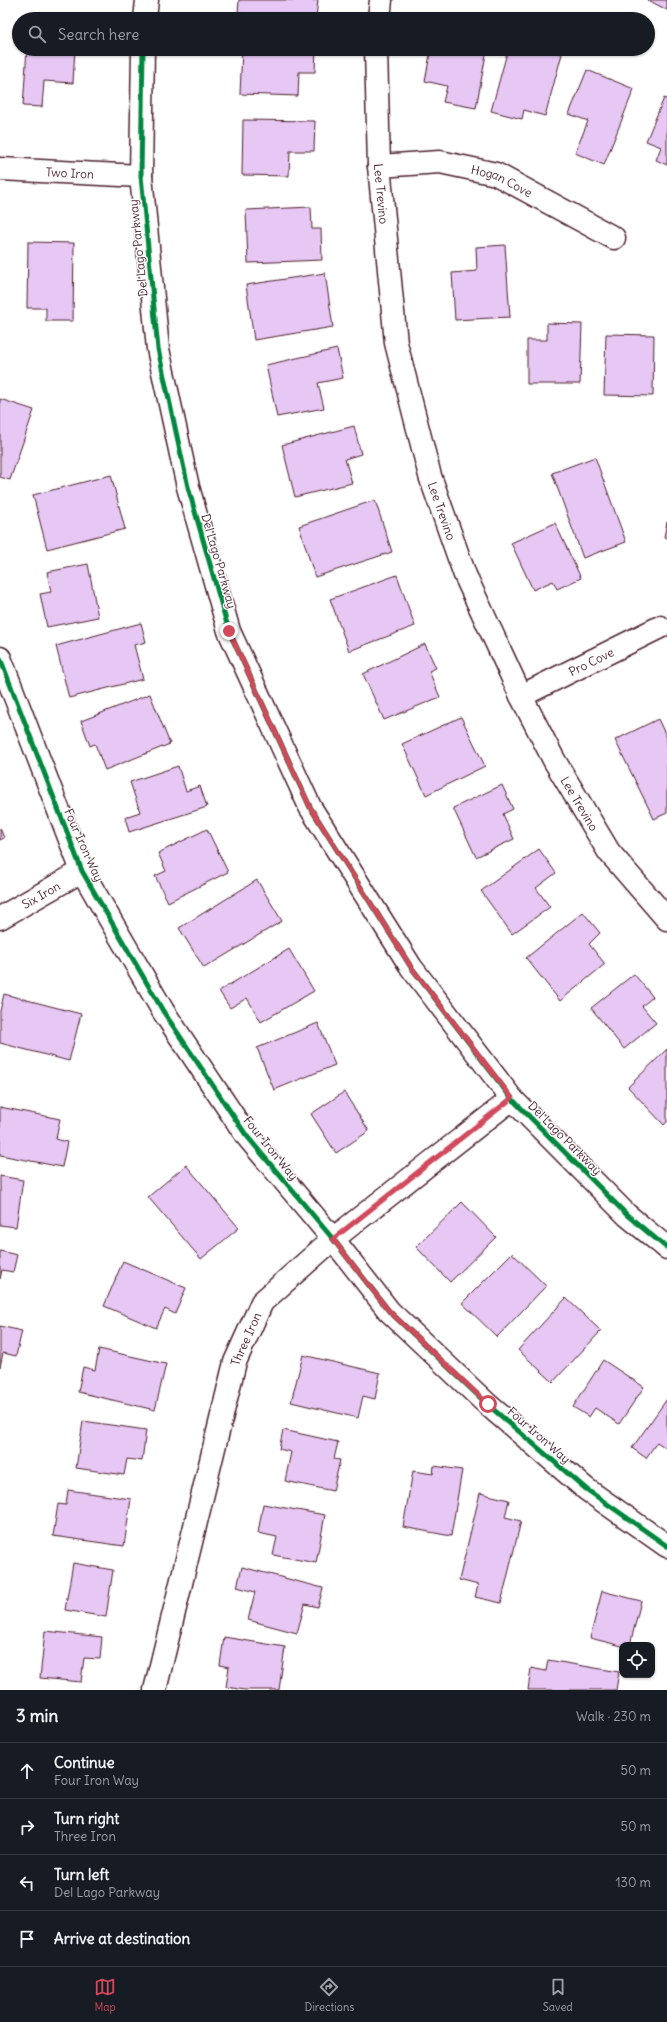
<!DOCTYPE html>
<html lang="en">
<head>
<meta charset="utf-8">
<style>
	:root { --surface:#171b24; --page:#242831; --text:#f1f3f6; --muted:#9ea1a6; --line:#363941; --accent:#d1495b }
	body { margin:0; font-family:Delius,sans-serif; background:var(--page); color:var(--text) }
	.controls { position:absolute; right:12px; bottom:12px; display:grid; overflow:hidden; border-radius:8px; box-shadow:0 1px 3px #0004 }
	.controls button { width:36px; height:36px; display:grid; place-items:center; padding:0; border:0; border-bottom:1px solid var(--line); background:var(--surface); color:var(--text); font:20px sans-serif }
	.stop { position:absolute; width:12px; height:12px; margin:-9px; border:3px solid #d1495b; border-radius:50%; background:#fff }
	.stop.end { background:#d1495b; border-color:#fff; box-shadow:0 1px 4px #0008 }
	.list { margin:0; padding:0; list-style:none }
	h2 { display:flex; justify-content:space-between; align-items:center; height:52px; margin:0; padding:0 16px; font-size:17px }
	h2 small { font-size:13px; font-weight:400; color:var(--muted) }
	.list li { display:grid; grid-template-columns:26px 1fr auto; gap:12px; align-items:center; box-sizing:border-box; height:56px; padding:0 16px; border-top:1px solid var(--line) }
	.list b { display:block; font-size:15px; white-space:nowrap }
	.list p { margin:0; font-size:13px; white-space:nowrap; color:var(--muted) }
	.list em { font-size:13px; font-style:normal; color:var(--muted) }
	.icon { flex:none; width:22px; height:22px; fill:none; stroke:currentColor; stroke-width:2; stroke-linecap:round; stroke-linejoin:round }
	.map { position:relative; flex:none; width:667px; height:1690px; overflow:hidden }
	.search { position:absolute; background:var(--surface); box-shadow:0 1px 3px #0004; left:12px; right:12px; top:12px; height:44px; display:flex; align-items:center; gap:10px; box-sizing:border-box; padding:0 14px; border-radius:22px; color:var(--muted); font-size:15px }
	.sheet { height:276px; background:var(--surface) }
	nav { display:flex; justify-content:space-around; align-items:center; box-sizing:border-box; height:56px; border-top:1px solid var(--line); background:var(--surface); font-size:11px; color:var(--muted) }
	nav a { display:grid; justify-items:center; gap:2px }
	nav .on { color:var(--accent) }
	.map>svg:first-child { display:block }
	.building { fill:#e7c7f4; stroke:#4a1f2b }
	.lines { fill:none; stroke-linecap:round; stroke-linejoin:round }
	.minor-casing { stroke:#4a1f2b; stroke-width:25 }
	.minor { stroke:#fff; stroke-width:22 }
	.cycleway-casing { stroke:#fff; stroke-width:8 }
	.cycleway { stroke:#00873e; stroke-width:5 }
	.route { stroke:#d1495b; stroke-width:5 }
	.labels { text-anchor:middle; dominant-baseline:central; stroke-width:3; stroke-linejoin:round; paint-order:stroke }
	.street-label { font-size:12px; fill:#4a1f2b; stroke:#fff }
</style>
</head>
<body>
<div class="map">
<svg width="667" height="1690" viewBox="0 0 667 1690">
	<rect width="100%" height="100%" fill="#fff"/>
	<filter id="ink" filterUnits="userSpaceOnUse"><feTurbulence type="fractalNoise" baseFrequency=".025" numOctaves="2"/><feDisplacementMap in="SourceGraphic" scale="8" xChannelSelector="R" yChannelSelector="G"/><feConvolveMatrix kernelMatrix="1 2 1 2 8 2 1 2 1" color-interpolation-filters="sRGB"/></filter>
	<g filter="url(#ink)">
		<path class="building" d="M239,0H318L316,18L238,13Z
			M648,0H667V10Z
			M27,49H75L73,83L44,81L42,107L23,106Z
			M242,49H316L315,72H299L298,96L240,94Z
			M431,49H487L476,108L443,102L447,86L425,81Z
			M508,49H545L562,54L545,116L524,110L522,119L491,111Z
			M587,70L634,89L604,165L575,153L588,121L569,114Z
			M664,98L667,99V165L656,160L661,147L646,141Z
			M243,120L315,121L314,151H290L289,176L242,175Z
			M311,207L312,229H321L322,260L248,263L246,210Z
			M28,242L74,243L73,321H46V308H27Z
			M505,245L510,317L455,320L452,273L477,271L476,247Z
			M325,273L333,327L254,340L246,285Z
			M547,323L582,324L580,384H527V340H547Z
			M606,334L654,335L653,396L604,395Z
			M337,349L343,378L318,383L324,408L277,417L266,365Z
			M0,399L34,410L10,480L0,477Z
			M354,426L361,454L345,459L352,483L295,497L282,445Z
			M595,457L626,542L583,558L552,473Z
			M111,475L125,529L47,549L33,495Z
			M375,500L392,552L315,577L299,526Z
			M667,522V538L664,537Z
			M555,523L581,578L557,589L553,581L533,590L511,543Z
			M88,564L98,617L47,627L40,594L51,592L47,572Z
			M397,575L415,626L349,651L330,599Z
			M141,623L146,642L134,645L143,679L69,698L56,646Z
			M425,644L436,668L429,671L440,697L384,720L363,674Z
			M150,694L170,744L105,770L95,744L90,746L81,721Z
			M461,717L485,766L426,795L402,744Z
			M658,719L667,738V813L654,819L615,740Z
			M178,766L186,791L200,786L207,807L129,832L125,817L140,812L130,782Z
			M502,785L513,809L503,814L514,839L476,857L453,808Z
			M0,828L4,838L0,840Z
			M207,829L228,872L168,902L155,876L166,871L158,853Z
			M539,849L556,873L536,888L550,907L512,934L481,891Z
			M257,880L282,921L204,968L179,928Z
			M583,912L600,933L589,944L605,964L560,1001L526,958Z
			M289,949L314,991L261,1022L247,998L230,1008L219,991Z
			M634,974L653,997L642,1006L656,1023L624,1049L591,1008Z
			M4,994L81,1014L69,1061L0,1043V1011Z
			M318,1023L335,1065L274,1090L257,1048Z
			M667,1049V1122L664,1125L628,1087Z
			M344,1092L369,1131L336,1153L311,1114Z
			M0,1107L60,1119L56,1139L67,1142L62,1167L0,1155Z
			M186,1165L239,1228L201,1259L148,1197Z
			M0,1176L23,1180L16,1227L0,1225Z
			M462,1202L496,1237L450,1282L416,1247Z
			M0,1251L17,1255L13,1272L2,1270L0,1279Z
			M512,1253L546,1286L497,1337L462,1303Z
			M123,1261L186,1288L175,1314L165,1309L156,1328L104,1306Z
			M566,1298L601,1331L553,1382L518,1350Z
			M0,1326L22,1331L16,1356L3,1353L0,1367Z
			M99,1349L166,1364L155,1410L78,1392L83,1367L95,1370Z
			M303,1355L380,1373L375,1399L363,1396L358,1418L291,1402Z
			M603,1360L644,1387L619,1424L595,1408L589,1417L573,1407Z
			M667,1399V1449L657,1442L646,1458L632,1448Z
			M83,1421L146,1430L142,1461L127,1459L124,1475L76,1468Z
			M283,1430L338,1442L334,1459L340,1460L333,1491L285,1481L291,1452L279,1449Z
			M434,1466L462,1470L451,1536L403,1527L413,1471L433,1474Z
			M68,1490L131,1499L124,1546L53,1536L58,1504L66,1505Z
			M480,1493L509,1500L505,1517L521,1521L501,1603L475,1597L478,1585L459,1580Z
			M263,1504L325,1515L316,1563L273,1555L277,1537L258,1533Z
			M73,1563L113,1570L106,1617L65,1610Z
			M242,1567L323,1588L318,1607L305,1604L297,1633L248,1620L255,1592L237,1587Z
			M602,1591L641,1601L630,1645L622,1646L590,1638Z
			M45,1631L102,1637L100,1659L84,1658L81,1682L40,1678Z
			M224,1637L285,1647L279,1690H245L226,1687L229,1667L220,1665Z
			M548,1660L619,1672L616,1690H528L531,1668L546,1671Z"/>
		<g class="lines">
			<defs>
				<g id="minor">
					<path d="M145,19L147,0"/>
					<path d="M379,19L381,0"/>
					<path d="M143,49L141,176L158,349L188,487L229,631L310,807L411,967L512,1099L627,1215L667,1248"/>
					<path id="s1" d="M376,49L379,166L396,343L430,476L465,575L521,696L554,760L609,852L667,919"/>
					<path id="s2" d="M379,166L440,162L496,174L614,238"/>
					<path id="s3" d="M0,169L141,176"/>
					<path d="M0,658L82,871L163,1011L246,1135L333,1239L389,1311L487,1404L586,1489L667,1546"/>
					<path id="s4" d="M521,696L660,627"/>
					<path id="s5" d="M0,918L82,871"/>
					<path id="s6" d="M155,1690L235,1362L262,1302L333,1239L512,1099"/>
				</g>
			</defs>
			<use href="#minor" class="minor-casing"/>
			<use href="#minor" class="minor"/>
			<defs>
				<path id="cycleway" d="M143,49L141,176L158,349L188,487L229,631L310,807L411,967L512,1099L627,1215L667,1248
					M0,658L82,871L163,1011L246,1135L333,1239L389,1311L487,1404L586,1489L667,1546"/>
			</defs>
			<use href="#cycleway" class="cycleway-casing"/>
			<use href="#cycleway" class="cycleway"/>
		</g>
	</g>
	<g class="lines" filter="url(#ink)">
		<path class="route" d="M229,631L310,807L411,967L512,1098L333,1239L389,1311L488,1404"/>
	</g>
	<g class="labels">
		<g class="street-label">
			<text stroke="none"><textPath href="#s3" startOffset="70">Two Iron</textPath></text>
			<text stroke="none"><textPath href="#s2" startOffset="126">Hogan Cove</textPath></text>
			<text stroke="none"><textPath href="#s1" startOffset="145">Lee Trevino</textPath></text>
			<text transform="translate(138 248) rotate(-96)">Del Lago Parkway</text>
			<text stroke="none"><textPath href="#s1" startOffset="469">Lee Trevino</textPath></text>
			<text transform="translate(219 561) rotate(74)">Del Lago Parkway</text>
			<text stroke="none"><textPath href="#s4" startOffset="78">Pro Cove</textPath></text>
			<text stroke="none"><textPath href="#s1" startOffset="793">Lee Trevino</textPath></text>
			<text transform="translate(84 845) rotate(66)">Four Iron Way</text>
			<text stroke="none"><textPath href="#s5" startOffset="47">Six Iron</textPath></text>
			<text transform="translate(565 1138) rotate(45)">Del Lago Parkway</text>
			<text transform="translate(271 1148) rotate(51)">Four Iron Way</text>
			<text stroke="none"><textPath href="#s6" startOffset="363">Three Iron</textPath></text>
			<text transform="translate(539 1435) rotate(41)">Four Iron Way</text>
		</g>
	</g>
</svg>
<div class="controls">
<button><svg class="icon" aria-label="locate" viewBox="0 0 24 24"><circle cx="12" cy="12" r="6"/><path d="M12 2v4M12 18v4M2 12h4M18 12h4"/></svg></button>
</div>
<div class="stop" style="left:488px;top:1404px"></div>
<div class="stop end" style="left:229px;top:631px"></div>
<div class="search"><svg class="icon" aria-label="search" viewBox="0 0 24 24"><circle cx="10" cy="10" r="6"/><path d="M15 15l6 6"/></svg>Search here</div>
</div>
<section class="sheet">
<h2>3 min<small>Walk · 230 m</small></h2>
<ul class="list">
<li><svg class="icon" aria-label="ahead" viewBox="0 0 24 24"><path d="M12 20V5M6 11l6-6 6 6"/></svg><div><b>Continue</b><p>Four Iron Way</p></div><em>50 m</em></li>
<li><svg class="icon" aria-label="right" viewBox="0 0 24 24"><path d="M7 20v-9h11M14 6l5 5-5 5"/></svg><div><b>Turn right</b><p>Three Iron</p></div><em>50 m</em></li>
<li><svg class="icon" aria-label="left" viewBox="0 0 24 24"><path d="M17 20v-9H6M10 6l-5 5 5 5"/></svg><div><b>Turn left</b><p>Del Lago Parkway</p></div><em>130 m</em></li>
<li><svg class="icon" aria-label="arrive" viewBox="0 0 24 24"><path d="M6 21V4h12l-3 4 3 4H6"/></svg><div><b>Arrive at destination</b></div></li>
</ul>
</section>
<nav>
<a class="on"><svg class="icon" aria-label="map" viewBox="0 0 24 24"><path d="M3 6l6-2 6 2 6-2v14l-6 2-6-2-6 2zM9 4v14M15 6v14"/></svg>Map</a>
<a><svg class="icon" aria-label="directions" viewBox="0 0 24 24"><path d="M12 3l9 9-9 9-9-9zM9 14v-3h6M13 9l2 2-2 2"/></svg>Directions</a>
<a><svg class="icon" aria-label="saved" viewBox="0 0 24 24"><path d="M7 4h10v16l-5-4-5 4z"/></svg>Saved</a>
</nav>
</body>
</html>
